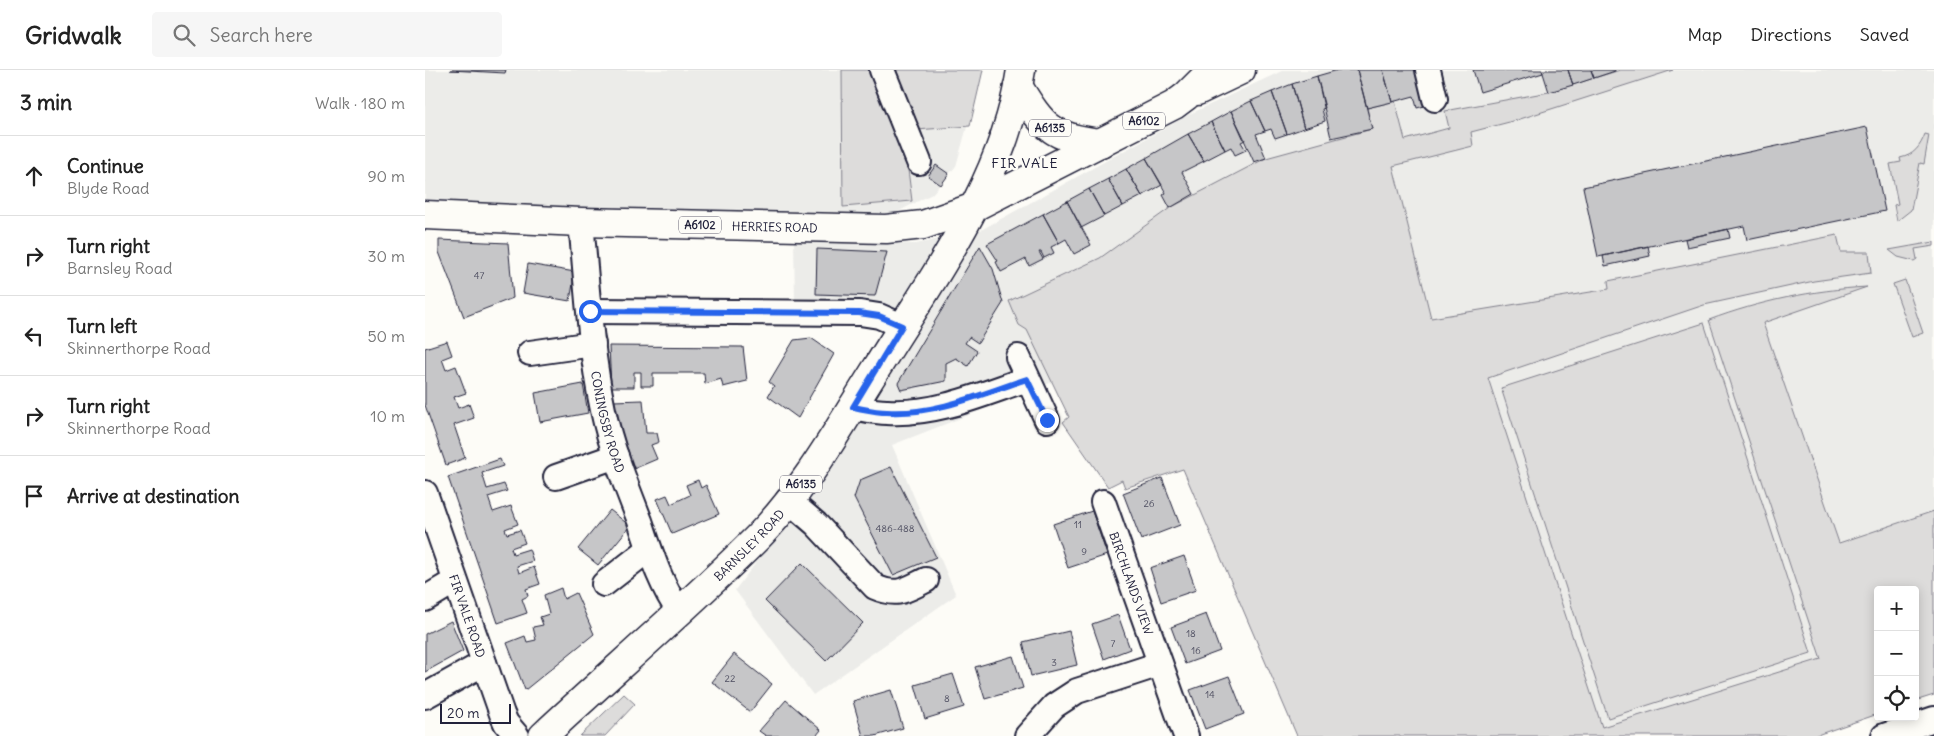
<!DOCTYPE html>
<html lang="en">
<head>
<meta charset="utf-8">
<style>
	:root { --surface:#fff; --page:#f6f6f6; --text:#222; --muted:#767676; --line:#e0e0e0 }
	body { margin:0; font-family:Delius,sans-serif; background:var(--page); color:var(--text) }
	.controls { position:absolute; right:15px; bottom:15px; display:grid; overflow:hidden; border-radius:5px; box-shadow:0 2px 12px #0003 }
	.controls button { width:45px; height:45px; display:grid; place-items:center; padding:0; border:0; border-bottom:1px solid var(--line); background:var(--surface); color:var(--text); font:25px sans-serif }
	.scale { position:absolute; left:15px; bottom:12px; width:71px; box-sizing:border-box; padding-left:5px; border:2px solid #22223b; border-top:0; font-size:14px; line-height:18px; white-space:nowrap; color:#22223b; -webkit-text-stroke:4px #fdfcf7; paint-order:stroke }
	.stop { position:absolute; width:15px; height:15px; margin:-11px; border:4px solid #2563eb; border-radius:50%; background:#fff }
	.stop.end { background:#2563eb; border-color:#fff; box-shadow:0 1px 5px #0008 }
	.list { margin:0; padding:0; list-style:none }
	h2 { display:flex; justify-content:space-between; align-items:center; height:65px; margin:0; padding:0 20px; font-size:21px }
	h2 small { font-size:16px; font-weight:400; color:var(--muted) }
	.list li { display:grid; grid-template-columns:32px 1fr auto; gap:15px; align-items:center; box-sizing:border-box; height:80px; padding:0 20px; border-top:1px solid var(--line) }
	.list b { display:block; font-size:19px; white-space:nowrap }
	.list p { margin:0; font-size:16px; white-space:nowrap; color:var(--muted) }
	.list em { font-size:16px; font-style:normal; color:var(--muted) }
	.icon { flex:none; width:28px; height:28px; fill:none; stroke:currentColor; stroke-width:2; stroke-linecap:round; stroke-linejoin:round }
	.map { position:relative; flex:none; width:1509px; height:666px; overflow:hidden }
	header { display:flex; align-items:center; gap:30px; box-sizing:border-box; height:70px; padding:0 25px; background:var(--surface); border-bottom:1px solid var(--line) }
	header strong { font-size:24px }
	nav { display:flex; gap:28px; margin-inline-start:auto; font-size:18px }
	.search { width:350px; height:45px; background:var(--page); display:flex; align-items:center; gap:12px; box-sizing:border-box; padding:0 18px; border-radius:5px; color:var(--muted); font-size:19px }
	main { display:flex }
	aside { flex:1; background:var(--surface) }
	.map>svg:first-child { display:block }
	.built { fill:#ecece9 }
	.green { fill:#dddcdb; stroke:#807f8b }
	.building { fill:#c6c6c8; stroke:#22223b }
	.lines { fill:none; stroke-linecap:round; stroke-linejoin:round }
	.minor-casing { stroke:#22223b; stroke-width:28 }
	.major-casing { stroke:#22223b; stroke-width:31 }
	.minor { stroke:#fdfcf7; stroke-width:24 }
	.major { stroke:#fdfcf7; stroke-width:28 }
	.route { stroke:#2563eb; stroke-width:6 }
	.labels { text-anchor:middle; dominant-baseline:central; stroke-width:5; stroke-linejoin:round; paint-order:stroke }
	.number-label { font-size:10px; fill:#4b4b5e }
	.shield { fill:#fdfcf7; stroke:#646373; stroke-width:1 }
	.shield-label { font-size:11px; font-weight:bold; fill:#22223b }
	.street-label { font-size:12px; fill:#22223b; stroke:#fdfcf7 }
	.neighbourhood-label { font-size:14px; letter-spacing:1px; fill:#22223b; stroke:#fdfcf7 }
</style>
</head>
<body>
<header>
<strong>Gridwalk</strong>
<div class="search"><svg class="icon" aria-label="search" viewBox="0 0 24 24"><circle cx="10" cy="10" r="6"/><path d="M15 15l6 6"/></svg>Search here</div>
<nav><a>Map</a><a>Directions</a><a>Saved</a></nav>
</header>
<main>
<aside>
<h2>3 min<small>Walk · 180 m</small></h2>
<ul class="list">
<li><svg class="icon" aria-label="ahead" viewBox="0 0 24 24"><path d="M12 20V5M6 11l6-6 6 6"/></svg><div><b>Continue</b><p>Blyde Road</p></div><em>90 m</em></li>
<li><svg class="icon" aria-label="right" viewBox="0 0 24 24"><path d="M7 20v-9h11M14 6l5 5-5 5"/></svg><div><b>Turn right</b><p>Barnsley Road</p></div><em>30 m</em></li>
<li><svg class="icon" aria-label="left" viewBox="0 0 24 24"><path d="M17 20v-9H6M10 6l-5 5 5 5"/></svg><div><b>Turn left</b><p>Skinnerthorpe Road</p></div><em>50 m</em></li>
<li><svg class="icon" aria-label="right" viewBox="0 0 24 24"><path d="M7 20v-9h11M14 6l5 5-5 5"/></svg><div><b>Turn right</b><p>Skinnerthorpe Road</p></div><em>10 m</em></li>
<li><svg class="icon" aria-label="arrive" viewBox="0 0 24 24"><path d="M6 21V4h12l-3 4 3 4H6"/></svg><div><b>Arrive at destination</b></div></li>
</ul>
</aside>
<div class="map">
<svg width="1509" height="666" viewBox="0 0 1509 666">
	<rect width="100%" height="100%" fill="#fdfcf7"/>
	<filter id="ink" filterUnits="userSpaceOnUse"><feTurbulence type="fractalNoise" baseFrequency=".02" numOctaves="2"/><feDisplacementMap in="SourceGraphic" scale="10" xChannelSelector="R" yChannelSelector="G"/><feConvolveMatrix kernelMatrix="1 2 1 2 8 2 1 2 1" color-interpolation-filters="sRGB"/></filter>
	<g filter="url(#ink)">
		<path class="built" d="M0,0H558L531,96L507,124L455,151L0,132Z
			M859,0H1209L1212,11L1248,0H1509V625L1490,631V520H1453V644L1389,666H872L758,399L737,269L467,375L531,525L388,625L310,520L411,388L493,258L370,235L369,170L491,174L556,160L767,43Z"/>
		<path class="green" d="M417,0H558L545,56L478,61L487,131L418,137Z
			M1195,0H1248L1092,50L1046,62L1048,76L968,96L1006,248L1184,219L1183,211L1412,165L1416,182H1444L1446,203L1389,211L1279,235L1063,308L1177,657L1396,589L1284,250C1335,231 1388,220 1442,217L1338,253L1414,473L1509,441V625L1490,631V520H1453V644L1389,666H872L758,399L700,418L697,410L683,417L638,352L644,347L602,260L594,255L584,231L675,188L745,138L841,88L947,59L942,38L970,31L980,70L1024,58L1020,41L1124,22Z
			M1500,64L1504,65L1499,94L1495,93L1486,140L1472,151L1469,135L1473,134L1465,94L1476,92L1475,88C1489,85 1495,77 1500,64Z
			M1509,172V176L1490,179L1492,189L1489,191L1473,187L1464,180Z
			M1480,210L1498,263L1487,267L1468,214Z
			M1279,253L1386,583L1183,648L1076,318Z
			M199,624L210,634L180,666H155Z"/>
		<path class="building" d="M25,0H81L80,3Z
			M932,0L947,59L906,68L892,6L913,0Z
			M932,0H958L967,32L942,38Z
			M958,0H998L1003,35L992,38L989,26L967,32Z
			M1048,0H1117L1118,3L1055,22Z
			M1117,0H1143L1148,15L1124,22Z
			M1143,0H1166L1169,8L1148,15Z
			M1166,0H1190V1L1169,8Z
			M892,6L900,38L897,39L900,51L879,58L867,14Z
			M867,14L879,58L862,64L847,22Z
			M847,22L862,64L850,68L846,59L840,61L826,31Z
			M826,31L840,61L831,64L841,88L829,92L806,41Z
			M806,41L820,70L816,72L821,80L810,85L806,77L800,80L786,52Z
			M786,52L800,80L779,91L763,64Z
			M1442,57L1460,141L1322,170L1319,156L1173,187L1158,117Z
			M763,64L779,91L757,102L769,124L745,138L738,125L741,123L721,88Z
			M721,88L737,115L717,126L701,99Z
			M511,95L524,104L516,115L503,106Z
			M701,99L717,126L698,136L683,109Z
			M683,109L698,136L679,146L664,119Z
			M664,119L679,146L656,158L642,131Z
			M642,131L666,175L649,184L641,169L634,173L618,144Z
			M618,144L634,173L626,177L629,183L619,188L616,182H614L618,189L604,196L601,189L576,202L571,192L573,191L562,174Z
			M1303,159L1305,168L1262,177L1260,169Z
			M14,170L83,173L88,228L39,247L14,182Z
			M555,176L568,199L578,233L553,273L544,267L540,273L552,281L543,296L531,288L521,293V311L476,320L473,313Z
			M1223,176L1225,186L1180,196L1178,186Z
			M392,179L462,182L450,226L391,224Z
			M103,194L150,202L145,231L98,223Z
			M386,268L409,284L373,348L343,326L349,316L344,312L369,270Z
			M22,271L27,285L17,289L21,300L31,296L41,323L29,327L33,338L44,334L49,348L29,355L40,388L21,395L0,335V278Z
			M184,276L318,277L322,311L298,317L296,309L280,314L279,303H228V316H216V302H209V317H186Z
			M158,314L163,343L115,352L110,323Z
			M218,330L221,363H232L234,372L226,375L232,389L206,400L194,369L188,331Z
			M75,389L78,396L57,403L62,419L79,414L82,421L63,427L68,442L86,436L93,454L80,459L82,464L95,460L100,473L86,478L88,484L104,479L108,491L92,496L94,503L109,497L115,514L101,519L103,526L97,529L102,543L73,553L23,407Z
			M466,397L511,487L468,505L429,428L435,410Z
			M737,408L755,455L716,470L698,423Z
			M273,410L276,418L281,415L294,444L247,464L232,429L242,425L246,434L265,425L261,415Z
			M185,440L205,456L173,495L153,479Z
			M667,441L682,485L643,498L628,454Z
			M759,486L771,520L736,532L725,498Z
			M377,493L438,553L401,591L340,531Z
			M136,518L139,529L151,523L169,564L100,620L82,573L100,566L102,572L111,570L108,557L118,555L115,547L124,544L119,525Z
			M781,544L795,581L760,594L746,557Z
			M693,545L705,579L679,589L667,554Z
			M26,551L38,581L0,602V564Z
			M644,561L652,595L606,606L598,572Z
			M309,584L347,614L325,642L287,612Z
			M588,586L598,618L560,629L550,597Z
			M528,604L539,637L500,649L490,615Z
			M804,606L819,644L780,659L765,620Z
			M466,620L478,658L450,666H438L428,631Z
			M361,630L396,660L391,666H341L334,661Z"/>
		<g class="lines">
			<defs>
				<g id="minor">
					<path d="M457,0L494,92"/>
					<path d="M1003,0L1010,29"/>
					<path id="s1" d="M156,152C162,214 165,279 178,340C186,378 201,415 215,451C226,483 235,514 254,541"/>
					<path d="M165,241L435,243L454,246L477,256"/>
					<path d="M105,283L168,274"/>
					<path d="M593,287L622,350"/>
					<path d="M428,337C439,339 451,342 462,342C511,345 557,324 602,309"/>
					<path d="M131,407L191,386"/>
					<path id="s2" d="M0,423L77,644L81,653L92,666"/>
					<path d="M363,430L391,454L450,517C473,527 480,520 501,510"/>
					<path id="s3" d="M678,432L761,666"/>
					<path d="M179,514L224,479"/>
					<path d="M0,529L30,511"/>
					<path d="M0,626L59,593"/>
					<path d="M602,666L629,636L652,621L735,594"/>
					<path d="M1459,666L1509,649"/>
				</g>
				<g id="major">
					<path d="M593,16C618,57 627,68 676,73"/>
					<path d="M772,21L816,0"/>
					<path id="s4" d="M0,145L156,152L461,159L498,155L547,138L749,35L761,26L787,0"/>
					<path id="s5" d="M118,666C189,600 264,536 333,467C382,417 416,354 453,296C510,204 580,109 596,0"/>
				</g>
			</defs>
			<use href="#minor" class="minor-casing"/>
			<use href="#major" class="major-casing"/>
			<use href="#minor" class="minor"/>
			<use href="#major" class="major"/>
		</g>
	</g>
	<g class="lines" filter="url(#ink)">
		<path class="route" d="M165,241L434,243L454,246L477,256L428,337C439,339 451,342 462,342C510,345 557,324 602,309L622,350"/>
	</g>
	<g class="labels">
		<g class="number-label">
			<text x="54" y="205">47</text>
			<text x="724" y="433">26</text>
			<text x="653" y="454">11</text>
			<text x="470" y="458">486-488</text>
			<text x="659" y="481">9</text>
			<text x="766" y="563">18</text>
			<text x="688" y="573">7</text>
			<text x="771" y="580">16</text>
			<text x="629" y="592">3</text>
			<text x="305" y="608">22</text>
			<text x="785" y="624">14</text>
			<text x="522" y="628">8</text>
		</g>
		<g class="shield">
			<rect x="698" y="42.5" width="42" height="17" rx="4"/>
			<rect x="604" y="49.5" width="42" height="17" rx="4"/>
			<rect x="254" y="146.5" width="42" height="17" rx="4"/>
			<rect x="355" y="405.5" width="42" height="17" rx="4"/>
		</g>
		<g class="shield-label">
			<text x="719" y="51">A6102</text>
			<text x="625" y="58">A6135</text>
			<text x="275" y="155">A6102</text>
			<text x="376" y="414">A6135</text>
		</g>
		<g class="street-label">
			<text stroke="none"><textPath href="#s4" startOffset="350">HERRIES ROAD</textPath></text>
			<text stroke="none"><textPath href="#s1" startOffset="202">CONINGSBY ROAD</textPath></text>
			<text stroke="none"><textPath href="#s5" startOffset="281">BARNSLEY ROAD</textPath></text>
			<text stroke="none"><textPath href="#s3" startOffset="86">BIRCHLANDS VIEW</textPath></text>
			<text stroke="none"><textPath href="#s2" startOffset="130">FIR VALE ROAD</textPath></text>
		</g>
		<g class="neighbourhood-label">
			<text x="600" y="93">FIR VALE</text>
		</g>
	</g>
</svg>
<div class="controls">
<button>+</button>
<button>−</button>
<button><svg class="icon" aria-label="locate" viewBox="0 0 24 24"><circle cx="12" cy="12" r="6"/><path d="M12 2v4M12 18v4M2 12h4M18 12h4"/></svg></button>
</div>
<div class="scale">20 m</div>
<div class="stop" style="left:165px;top:241px"></div>
<div class="stop end" style="left:622px;top:350px"></div>
</div>
</main>
</body>
</html>
